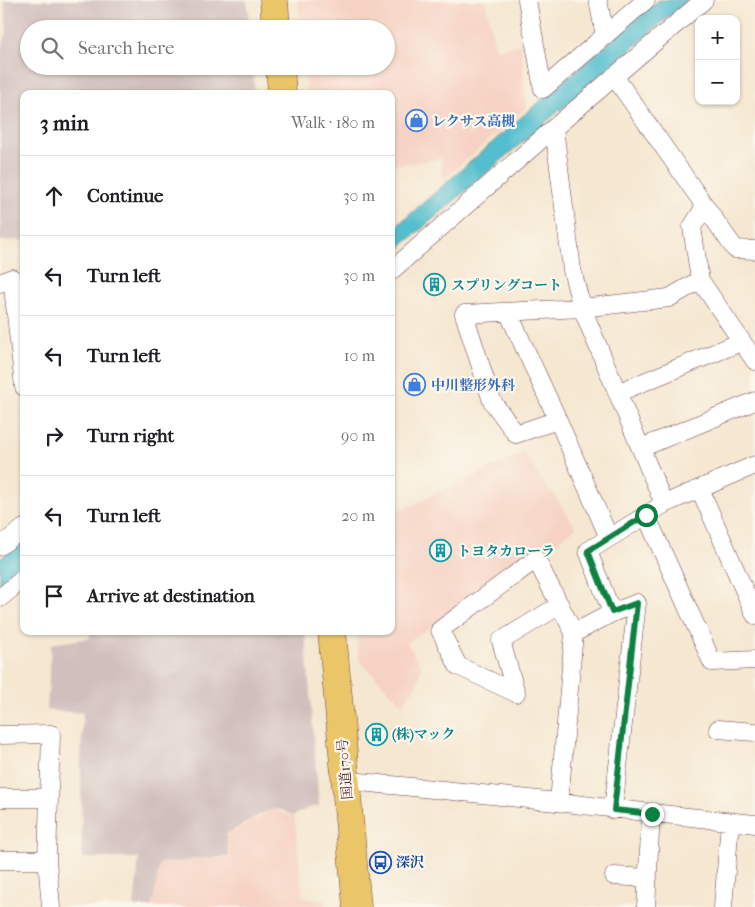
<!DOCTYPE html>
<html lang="en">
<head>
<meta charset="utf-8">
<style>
	:root { --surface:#fff; --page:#f6f6f6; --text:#202124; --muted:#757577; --line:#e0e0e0 }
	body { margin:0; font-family:"IM FELL French Canon","Noto Serif JP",serif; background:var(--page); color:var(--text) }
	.controls { position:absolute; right:15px; top:15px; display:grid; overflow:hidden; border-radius:10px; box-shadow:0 1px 4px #0004 }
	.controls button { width:45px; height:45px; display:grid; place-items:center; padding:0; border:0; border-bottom:1px solid var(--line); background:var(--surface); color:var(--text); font:25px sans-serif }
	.stop { position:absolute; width:15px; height:15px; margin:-11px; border:4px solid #0b8043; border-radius:50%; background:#fff }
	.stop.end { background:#0b8043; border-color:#fff; box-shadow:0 1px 5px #0008 }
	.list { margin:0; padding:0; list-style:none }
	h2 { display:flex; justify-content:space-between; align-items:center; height:65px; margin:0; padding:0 20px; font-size:21px }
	h2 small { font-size:16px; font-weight:400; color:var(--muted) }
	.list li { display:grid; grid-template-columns:32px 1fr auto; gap:15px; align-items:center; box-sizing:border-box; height:80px; padding:0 20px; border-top:1px solid var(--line) }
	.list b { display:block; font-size:19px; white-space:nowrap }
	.list em { font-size:16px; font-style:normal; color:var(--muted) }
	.icon { flex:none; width:28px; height:28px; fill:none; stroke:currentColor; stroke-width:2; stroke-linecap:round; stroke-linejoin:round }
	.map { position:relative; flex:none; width:755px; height:907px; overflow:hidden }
	.search { position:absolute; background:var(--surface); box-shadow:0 1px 4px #0004; left:20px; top:20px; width:375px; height:55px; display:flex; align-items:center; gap:12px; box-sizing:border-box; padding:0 18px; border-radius:28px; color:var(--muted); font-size:19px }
	.panel { position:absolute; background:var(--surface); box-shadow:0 1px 4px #0004; left:20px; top:90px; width:375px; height:545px; border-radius:10px }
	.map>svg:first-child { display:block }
	.built { fill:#f6d2c3 }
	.industrial { fill:#d1bfbd }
	.water { fill:#53bece; stroke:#4e6e7c }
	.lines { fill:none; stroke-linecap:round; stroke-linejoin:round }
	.minor-casing { stroke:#643d44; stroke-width:19 }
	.trunk-casing { stroke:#643d44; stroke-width:29 }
	.minor { stroke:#fff; stroke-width:18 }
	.trunk { stroke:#ebc669; stroke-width:28 }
	.route { stroke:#0b8043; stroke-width:6 }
	.labels { text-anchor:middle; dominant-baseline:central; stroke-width:4.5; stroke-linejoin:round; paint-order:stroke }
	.shop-label { font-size:14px; font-weight:bold; fill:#366cbe; stroke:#fbf7ec; text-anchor:start }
	.culture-label { font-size:14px; font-weight:bold; fill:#0d838f; stroke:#fbf7ec; text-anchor:start }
	.street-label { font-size:14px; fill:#4a1f2b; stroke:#fbf7ec }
	.transit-label { font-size:14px; font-weight:bold; fill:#164399; stroke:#fbf7ec; text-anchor:start }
</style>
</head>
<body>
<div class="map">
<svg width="755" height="907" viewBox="0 0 755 907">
	<rect width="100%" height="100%" fill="#fbf7ec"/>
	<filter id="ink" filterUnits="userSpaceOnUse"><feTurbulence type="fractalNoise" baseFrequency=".02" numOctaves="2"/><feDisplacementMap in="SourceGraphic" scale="10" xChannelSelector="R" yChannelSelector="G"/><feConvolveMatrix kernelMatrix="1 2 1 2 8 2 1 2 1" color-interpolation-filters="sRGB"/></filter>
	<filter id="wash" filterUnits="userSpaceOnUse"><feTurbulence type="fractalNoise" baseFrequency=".0096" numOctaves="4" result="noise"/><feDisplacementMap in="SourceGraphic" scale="20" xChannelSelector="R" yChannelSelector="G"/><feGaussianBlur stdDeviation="1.12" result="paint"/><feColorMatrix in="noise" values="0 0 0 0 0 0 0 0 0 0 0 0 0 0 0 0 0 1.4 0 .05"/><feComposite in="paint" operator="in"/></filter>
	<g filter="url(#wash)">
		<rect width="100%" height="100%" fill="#f5e7d0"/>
		<path class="built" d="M298,0H485L496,49L521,44L526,108L443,180L441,159L391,165V94H307L304,66H386V29H301Z
			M523,453L550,491L553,492L576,528L407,643L421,666L417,685L402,704L359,660L356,631H391V514Z
			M275,810L295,818L303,898L325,900L326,907H153L156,874H159L160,864L191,862V860L230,858L227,836L267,812Z"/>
		<path class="industrial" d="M4,0H247L250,29H29V66H253L255,94H24V240L0,241V54L7,31Z
			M90,631H305L319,806L308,808L293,816L282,810L275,809L262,813L226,835L229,857L191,859V861L160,863L152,907H134L139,858H82L81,762L83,713L47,710L51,644L90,638Z"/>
		<path class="water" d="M659,0H688L391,255V231L525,114Z
			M24,539V567L0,585V559Z"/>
	</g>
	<g filter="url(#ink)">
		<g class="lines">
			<defs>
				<path id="minor" d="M527,0L543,89L646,0
					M598,0L605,36
					M614,76L735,249L755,250
					M554,128L572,270L582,308L664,504L755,465
					M705,206L692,227L700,280L755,361
					M391,271L554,128L704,0
					M0,283L12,278L24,387
					M508,312L558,420
					M617,393L741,342
					M641,448L755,401
					M700,489L755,615
					M646,515L712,662L755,660
					M609,538L558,420L516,434L492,401L464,314L582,308L669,298L700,280
					M0,546L24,528
					M0,598L24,578
					M560,605L501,641L516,693L458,666L440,630L536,559L574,633
					M718,729L755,732
					M0,735L51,734L47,860
					M346,781C483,792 619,810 755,824
					M0,798H49
					M559,802L574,633L612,613
					M613,810L637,603L612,613L588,551L664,504
					M0,860H47L51,907
					M614,876L648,878
					M646,907L651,814
					M723,907L730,822"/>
				<path id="trunk" d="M274,0L276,29
					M280,66L282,94
					M332,631L357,907"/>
			</defs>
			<use href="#minor" class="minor-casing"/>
			<use href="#trunk" class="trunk-casing"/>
			<use href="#minor" class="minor"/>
			<use href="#trunk" class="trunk"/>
		</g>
	</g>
	<g class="lines" filter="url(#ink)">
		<path class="route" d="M646,515L588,551L612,612L637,603L614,810L652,814"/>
	</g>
	<defs>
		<symbol id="shop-ring" viewBox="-11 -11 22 22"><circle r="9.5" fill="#fbf7ec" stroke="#3f7fe0" stroke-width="1.5"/><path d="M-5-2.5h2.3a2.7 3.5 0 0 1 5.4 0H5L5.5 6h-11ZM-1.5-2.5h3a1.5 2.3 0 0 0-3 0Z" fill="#3f7fe0"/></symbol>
		<symbol id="building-ring" viewBox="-11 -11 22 22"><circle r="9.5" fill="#fbf7ec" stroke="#0f9aa8" stroke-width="1.5"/><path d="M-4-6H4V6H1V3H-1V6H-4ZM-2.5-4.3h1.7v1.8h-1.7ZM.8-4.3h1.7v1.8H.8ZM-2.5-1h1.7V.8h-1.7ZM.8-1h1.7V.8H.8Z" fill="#0f9aa8"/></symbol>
		<symbol id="bus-ring" viewBox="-11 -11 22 22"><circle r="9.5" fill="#fbf7ec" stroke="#1a4fb4" stroke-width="1.5"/><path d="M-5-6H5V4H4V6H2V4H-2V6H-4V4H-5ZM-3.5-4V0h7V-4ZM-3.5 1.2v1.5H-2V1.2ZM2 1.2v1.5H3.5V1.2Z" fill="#1a4fb4"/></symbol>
	</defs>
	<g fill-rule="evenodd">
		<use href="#shop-ring" x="404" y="108" width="25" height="25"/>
		<use href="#building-ring" x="422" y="272" width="25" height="25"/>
		<use href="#shop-ring" x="402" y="372" width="25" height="25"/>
		<use href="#building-ring" x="428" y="538" width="25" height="25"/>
		<use href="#building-ring" x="364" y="722" width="25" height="25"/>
		<use href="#bus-ring" x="368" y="850" width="25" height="25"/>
	</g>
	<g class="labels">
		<g class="shop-label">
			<text x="432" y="121">レクサス高槻</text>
			<text x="431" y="385">中川整形外科</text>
		</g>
		<g class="culture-label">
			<text x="451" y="285">スプリングコート</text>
			<text x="457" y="551">トヨタカローラ</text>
			<text x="392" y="734">(株)マック</text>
		</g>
		<g class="street-label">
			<text transform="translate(345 769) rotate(-95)">国道170号</text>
		</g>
		<g class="transit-label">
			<text x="396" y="862">深沢</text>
		</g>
	</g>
</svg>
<div class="controls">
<button>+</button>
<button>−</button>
</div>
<div class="stop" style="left:646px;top:515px"></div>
<div class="stop end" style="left:652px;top:814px"></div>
<div class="search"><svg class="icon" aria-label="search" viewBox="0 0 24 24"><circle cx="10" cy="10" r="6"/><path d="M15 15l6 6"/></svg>Search here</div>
<section class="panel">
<h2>3 min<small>Walk · 180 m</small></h2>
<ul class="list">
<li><svg class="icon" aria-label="ahead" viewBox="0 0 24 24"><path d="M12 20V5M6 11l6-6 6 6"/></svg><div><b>Continue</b></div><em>30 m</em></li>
<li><svg class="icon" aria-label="left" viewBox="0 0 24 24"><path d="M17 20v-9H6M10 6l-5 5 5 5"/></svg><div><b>Turn left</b></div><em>30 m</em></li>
<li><svg class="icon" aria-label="left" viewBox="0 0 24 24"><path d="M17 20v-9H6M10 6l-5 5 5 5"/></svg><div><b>Turn left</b></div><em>10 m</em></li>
<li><svg class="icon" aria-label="right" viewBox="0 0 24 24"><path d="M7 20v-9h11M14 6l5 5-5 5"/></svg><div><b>Turn right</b></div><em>90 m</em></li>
<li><svg class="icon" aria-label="left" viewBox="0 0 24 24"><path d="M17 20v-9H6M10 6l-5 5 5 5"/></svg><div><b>Turn left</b></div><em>20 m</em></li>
<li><svg class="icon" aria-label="arrive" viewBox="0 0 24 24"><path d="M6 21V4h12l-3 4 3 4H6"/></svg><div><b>Arrive at destination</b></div></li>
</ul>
</section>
</div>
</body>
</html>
